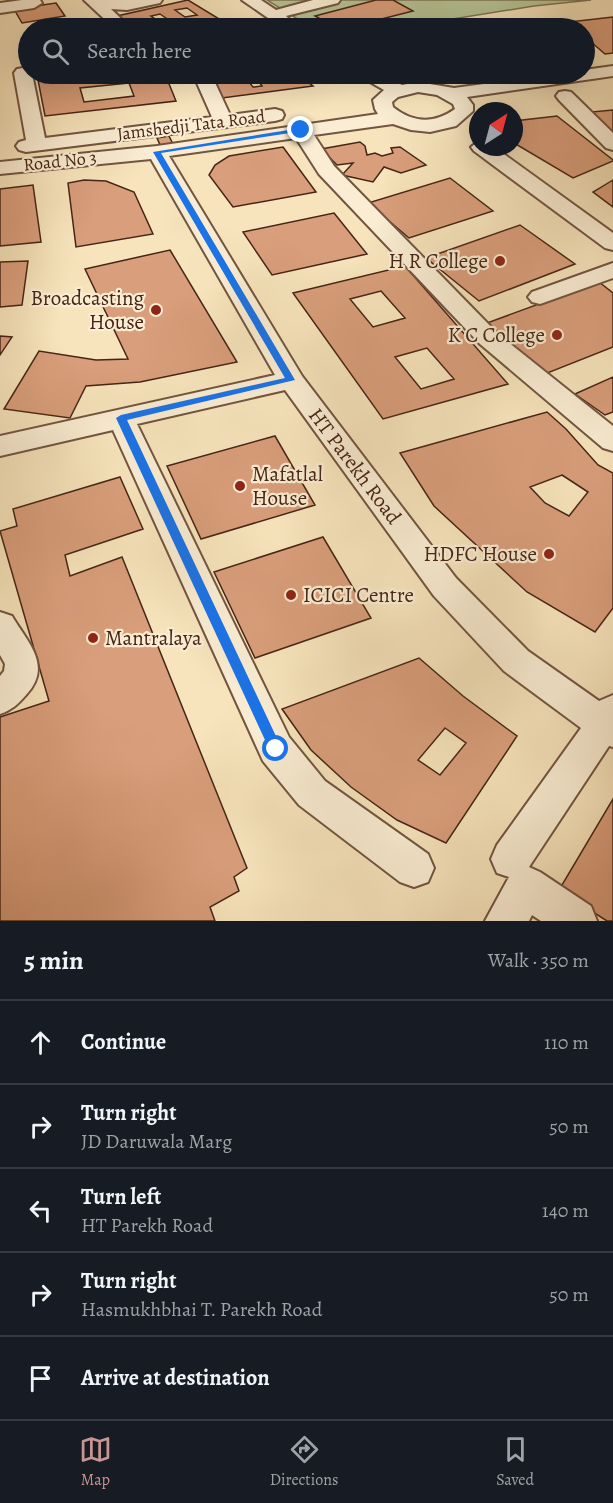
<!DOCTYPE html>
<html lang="en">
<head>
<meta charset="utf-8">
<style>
	:root { --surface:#171b24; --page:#20242c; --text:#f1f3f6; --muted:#9ea1a6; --line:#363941; --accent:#c59692 }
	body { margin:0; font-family:Alegreya,serif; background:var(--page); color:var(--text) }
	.compass { position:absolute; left:469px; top:102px; width:54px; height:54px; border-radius:50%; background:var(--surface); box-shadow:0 6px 24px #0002; rotate:36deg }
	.stop { position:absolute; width:18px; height:18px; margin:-14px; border:4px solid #1a73e8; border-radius:50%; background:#fff }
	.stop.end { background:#1a73e8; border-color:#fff; box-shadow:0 2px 6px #0008 }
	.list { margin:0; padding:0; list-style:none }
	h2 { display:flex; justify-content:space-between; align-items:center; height:78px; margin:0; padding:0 24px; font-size:26px }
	h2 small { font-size:20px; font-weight:400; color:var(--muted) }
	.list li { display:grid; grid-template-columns:39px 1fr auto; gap:18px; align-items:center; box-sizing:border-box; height:84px; padding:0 24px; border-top:2px solid var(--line) }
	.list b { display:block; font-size:22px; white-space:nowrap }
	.list p { margin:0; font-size:20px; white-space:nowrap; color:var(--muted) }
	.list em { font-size:20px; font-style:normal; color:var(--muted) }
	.icon { flex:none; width:33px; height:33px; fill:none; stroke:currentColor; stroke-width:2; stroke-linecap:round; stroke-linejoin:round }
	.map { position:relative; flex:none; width:613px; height:921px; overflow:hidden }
	.search { position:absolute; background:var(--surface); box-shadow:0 6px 24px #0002; left:18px; right:18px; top:18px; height:66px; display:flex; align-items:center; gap:15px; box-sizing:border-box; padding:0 21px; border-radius:33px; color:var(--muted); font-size:22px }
	.sheet { height:498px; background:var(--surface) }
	nav { display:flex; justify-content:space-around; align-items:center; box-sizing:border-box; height:84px; border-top:2px solid var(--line); background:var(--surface); font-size:16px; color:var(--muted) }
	nav a { display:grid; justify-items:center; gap:3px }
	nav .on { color:var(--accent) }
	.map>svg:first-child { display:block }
	.green { fill:#b7c596; stroke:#7e7556; stroke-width:1.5 }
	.building { fill:#d99e7b; stroke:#462516; stroke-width:1.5; fill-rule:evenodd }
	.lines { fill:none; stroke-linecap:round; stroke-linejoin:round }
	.minor-casing { stroke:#725540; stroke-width:4 }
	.minor { fill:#faedd3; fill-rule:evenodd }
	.route { fill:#1a73e8 }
	.poi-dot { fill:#8f2418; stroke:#faedd3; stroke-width:2 }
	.labels { text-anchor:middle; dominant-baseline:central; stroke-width:4.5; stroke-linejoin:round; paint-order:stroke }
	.far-street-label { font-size:18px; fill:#462516; stroke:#faedd3 }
	.poi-label { font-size:21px; fill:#462516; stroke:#faedd3; text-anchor:end }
	.street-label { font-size:21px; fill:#462516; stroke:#faedd3 }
</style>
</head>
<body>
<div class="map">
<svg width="613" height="921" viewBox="0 0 613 921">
	<rect width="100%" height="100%" fill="#f7e4bc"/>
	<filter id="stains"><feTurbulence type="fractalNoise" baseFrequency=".00333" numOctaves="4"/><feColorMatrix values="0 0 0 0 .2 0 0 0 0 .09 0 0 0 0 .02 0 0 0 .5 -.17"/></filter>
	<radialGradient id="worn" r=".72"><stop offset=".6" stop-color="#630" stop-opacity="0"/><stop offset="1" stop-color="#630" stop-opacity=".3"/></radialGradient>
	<path class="green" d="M267,0H591L534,6L397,28H312Z"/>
	<path class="building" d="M188,0L234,28H216L211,25L198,27L200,28H132L117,16ZM187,8L197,15L185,17L175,10ZM160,14L170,21L161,23L151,16Z
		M376,0H393L413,11L346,28H337L315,16Z
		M56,3L65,16L22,23L14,9Z
		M613,17V53L605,54L584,36V28H576L569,22Z
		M94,74H165L176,101L45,116L38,80ZM129,83L134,96L84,102L80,88Z
		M210,74H225L229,79L239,77L243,83L249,82L253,87L262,86L257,79L264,78L260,74H298L313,86L222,98Z
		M613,110V134L591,112Z
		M557,116L613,160V161L573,178L514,143V121Z
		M169,136L174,146L161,147L157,138Z
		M360,142L365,146L367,155L375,153L382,156L393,153L391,148L400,147L426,165L401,173L384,167L373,182L342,175L353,163L337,165L321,149Z
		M283,147L316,192L233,207L209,175L215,165L229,156Z
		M450,178L493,211L409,238L368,203Z
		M84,180L106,181L134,192L153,234L76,247L68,183Z
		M613,180V207L593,192Z
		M33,185L41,242L0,246V189Z
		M334,213L367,254L272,275L243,232Z
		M520,225L575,264L479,301L426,258Z
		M170,250L237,362L140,382L86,386L70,418L4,409L39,351L96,360L128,359L85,269Z
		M28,261L22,305L0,307V262Z
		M405,266L508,384L383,419L293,293ZM381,291L405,318L373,327L350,299ZM427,348L454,379L421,389L395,357Z
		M599,282L613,293V347L545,374L487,323Z
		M0,336L12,337L0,355Z
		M613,377V412L605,415L575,394Z
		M547,412L566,429L598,465L613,473V608L595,632L527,592L434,506L400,453ZM562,475L588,492L569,516L545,503L530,487Z
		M275,436L315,505L201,539L167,466Z
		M120,477L143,529L65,555L70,576L122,557L247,868L234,877L239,891L210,907L215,921H0V717L49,701L0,531L17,526L13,509Z
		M323,537L371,618L255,658L214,572Z
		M419,658L463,696L517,736L446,843L397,820L351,787L311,750L282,709ZM445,728L466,743L440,775L418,760Z
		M613,799V921H607L559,890Z"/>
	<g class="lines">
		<defs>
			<path id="minor" d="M22,0H40L42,3L34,8L0,13V3Z
				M84,0H162L160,3L127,10L111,9L131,28H114Z
				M242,0H261L276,10L313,0H340L338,3L286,16L295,24L289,28L281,27Z
				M613,66V76L467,97L473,105V111L456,126L430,132L411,130L393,124L314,135L334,166L498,334L613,426V451L603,448L480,344L319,174L296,138L169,156L302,376L456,578L528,651L599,701L613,695V747L609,746L529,867L540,872L591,906L597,921H541L532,915L529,921H485L509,877L497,873L491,859L497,845L581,728L504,671L434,596L285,390L137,424L289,737L325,781L428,854L434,868L428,882L414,887L400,882L299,805L263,761L113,430L0,456V436L275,375L151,159L0,174V162L157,146L378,114L375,109L373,100L384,90L363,78L360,74H381L402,85L418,82L454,88L558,74H584V70ZM418,92L437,95L453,104L455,109C434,124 413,123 393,107L392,102L398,97Z
				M23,68L28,69V74H32L45,138L212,117L193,74H211L230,115L275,109L282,111L284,115L282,119L275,121L26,152L19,150L16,146L19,142L26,140L14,73L17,69Z
				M565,91L571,92L613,133V150L606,148L559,100L556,96L559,92Z
				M478,142V147H494L613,233V250L605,248L474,151L471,147Z
				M613,263V278L540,304L532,302L528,297L532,292Z
				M0,612L12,616C28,643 53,666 26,695C18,704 12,710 0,714V676L4,671L5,664L0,655Z"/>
		</defs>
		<use href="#minor" class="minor-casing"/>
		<use href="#minor" class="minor"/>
	</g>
	<path class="route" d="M301,128L303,131L161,153L295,380L127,420L282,749L276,755L271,753L116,418L121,415L285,378L153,152Z"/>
	<g class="poi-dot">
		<circle cx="500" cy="261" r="6"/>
		<circle cx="156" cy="310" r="6"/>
		<circle cx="557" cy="335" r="6"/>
		<circle cx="240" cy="486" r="6"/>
		<circle cx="549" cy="554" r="6"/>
		<circle cx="291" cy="595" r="6"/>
		<circle cx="93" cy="638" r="6"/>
	</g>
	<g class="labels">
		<g class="far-street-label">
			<text transform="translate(191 125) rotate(-7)">Jamshedji Tata Road</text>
			<text transform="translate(60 161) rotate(-6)">Road No 3</text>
		</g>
		<g class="poi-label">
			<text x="488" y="261">H R College</text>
			<text x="144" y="298">Broadcasting<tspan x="144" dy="24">House</tspan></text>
			<text x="545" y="335">K C College</text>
			<text x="252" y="474" text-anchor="start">Mafatlal<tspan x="252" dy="24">House</tspan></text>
			<text x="537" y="554">HDFC House</text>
			<text x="303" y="595" text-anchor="start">ICICI Centre</text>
			<text x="105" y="638" text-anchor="start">Mantralaya</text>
		</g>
		<g class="street-label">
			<text transform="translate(355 466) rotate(53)">HT Parekh Road</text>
		</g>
	</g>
	<rect width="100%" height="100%" filter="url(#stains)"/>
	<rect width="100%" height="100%" fill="url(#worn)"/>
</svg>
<svg class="compass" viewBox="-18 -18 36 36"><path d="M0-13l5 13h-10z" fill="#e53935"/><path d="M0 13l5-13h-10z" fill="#9ea1a6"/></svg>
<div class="stop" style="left:276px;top:749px"></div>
<div class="stop end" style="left:301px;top:130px"></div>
<div class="search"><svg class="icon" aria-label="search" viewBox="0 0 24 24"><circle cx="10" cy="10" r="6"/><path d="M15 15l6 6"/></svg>Search here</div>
</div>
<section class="sheet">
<h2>5 min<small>Walk · 350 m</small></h2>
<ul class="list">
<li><svg class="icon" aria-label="ahead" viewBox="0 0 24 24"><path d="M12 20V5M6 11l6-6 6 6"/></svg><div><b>Continue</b></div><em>110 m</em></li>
<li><svg class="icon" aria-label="right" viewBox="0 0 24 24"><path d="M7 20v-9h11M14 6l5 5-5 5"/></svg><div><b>Turn right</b><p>JD Daruwala Marg</p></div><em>50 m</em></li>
<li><svg class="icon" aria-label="left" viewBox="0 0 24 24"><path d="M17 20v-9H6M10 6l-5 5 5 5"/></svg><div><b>Turn left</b><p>HT Parekh Road</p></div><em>140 m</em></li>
<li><svg class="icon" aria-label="right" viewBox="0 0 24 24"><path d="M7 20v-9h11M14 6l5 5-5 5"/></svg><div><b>Turn right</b><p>Hasmukhbhai T. Parekh Road</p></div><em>50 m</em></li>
<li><svg class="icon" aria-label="arrive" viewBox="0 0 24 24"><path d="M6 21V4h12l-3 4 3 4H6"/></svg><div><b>Arrive at destination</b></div></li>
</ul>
</section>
<nav>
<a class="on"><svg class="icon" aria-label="map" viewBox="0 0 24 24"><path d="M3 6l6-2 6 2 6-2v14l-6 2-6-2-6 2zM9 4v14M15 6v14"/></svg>Map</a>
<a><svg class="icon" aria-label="directions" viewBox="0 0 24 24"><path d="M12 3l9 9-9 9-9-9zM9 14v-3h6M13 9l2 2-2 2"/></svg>Directions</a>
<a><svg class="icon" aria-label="saved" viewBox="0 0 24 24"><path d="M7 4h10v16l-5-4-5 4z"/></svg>Saved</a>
</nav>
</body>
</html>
